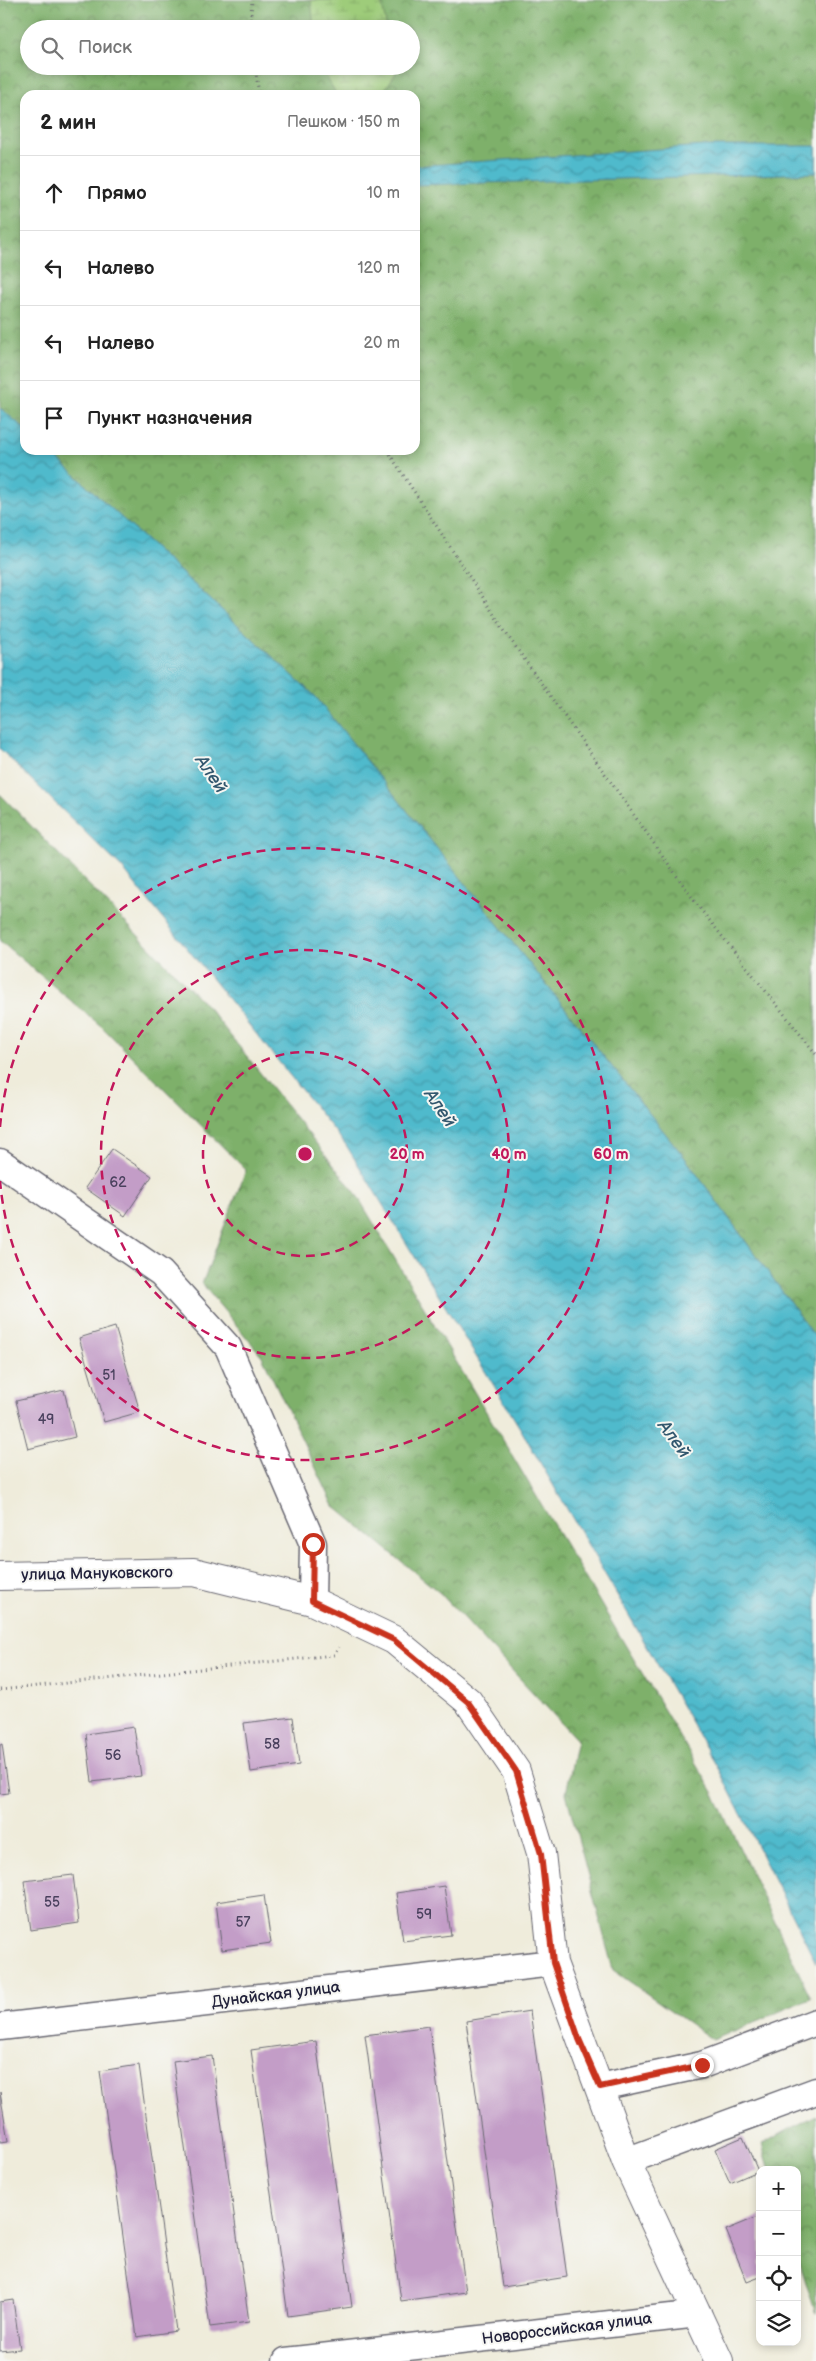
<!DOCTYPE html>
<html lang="ru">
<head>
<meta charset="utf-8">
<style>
	:root { --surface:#fff; --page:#f2f2f2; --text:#222; --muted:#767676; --line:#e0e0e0 }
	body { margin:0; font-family:"Balsamiq Sans",sans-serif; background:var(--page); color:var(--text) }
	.controls { position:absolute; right:15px; bottom:15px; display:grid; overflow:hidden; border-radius:10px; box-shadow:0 2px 8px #0003 }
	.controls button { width:45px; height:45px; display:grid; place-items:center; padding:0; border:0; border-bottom:1px solid var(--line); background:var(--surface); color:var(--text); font:25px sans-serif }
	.stop { position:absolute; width:15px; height:15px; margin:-11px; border:4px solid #c8321e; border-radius:50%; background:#fff }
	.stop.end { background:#c8321e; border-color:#fff; box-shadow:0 1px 5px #0008 }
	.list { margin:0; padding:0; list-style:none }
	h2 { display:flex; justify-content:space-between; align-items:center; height:65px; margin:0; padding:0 20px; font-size:21px }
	h2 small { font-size:16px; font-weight:400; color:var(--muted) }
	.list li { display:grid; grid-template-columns:32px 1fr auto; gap:15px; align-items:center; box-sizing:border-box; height:75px; padding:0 20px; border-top:1px solid var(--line) }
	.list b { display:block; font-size:19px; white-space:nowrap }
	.list em { font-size:16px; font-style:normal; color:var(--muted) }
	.icon { flex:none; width:28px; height:28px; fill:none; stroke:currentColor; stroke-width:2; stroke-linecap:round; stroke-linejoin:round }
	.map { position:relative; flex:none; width:816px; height:2361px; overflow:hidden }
	.search { position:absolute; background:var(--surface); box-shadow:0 2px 8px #0003; left:20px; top:20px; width:400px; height:55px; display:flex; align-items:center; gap:12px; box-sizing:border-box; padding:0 18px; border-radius:28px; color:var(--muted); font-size:19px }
	.panel { position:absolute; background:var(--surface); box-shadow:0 2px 8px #0003; left:20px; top:90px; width:400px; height:365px; border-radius:15px }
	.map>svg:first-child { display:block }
	.forest { fill:url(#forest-crowns); stroke:#506952; fill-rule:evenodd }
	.wetland { fill:url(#wetland-marsh); stroke:#60775a }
	.water { fill:url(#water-waves); stroke:#396e84 }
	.building { fill:#c39dc7 }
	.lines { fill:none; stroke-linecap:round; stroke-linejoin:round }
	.street-casing { stroke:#6a6973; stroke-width:29 }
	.secondary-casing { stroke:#6a6973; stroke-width:30 }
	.path { stroke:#6a6973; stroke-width:3; stroke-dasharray:1 4; stroke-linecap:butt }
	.street { stroke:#fff; stroke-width:26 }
	.secondary { stroke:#fff; stroke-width:28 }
	.route { stroke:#c8321e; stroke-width:6 }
	.ring { fill:none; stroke:#c2185b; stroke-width:2.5; stroke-dasharray:9 6 }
	.labels { text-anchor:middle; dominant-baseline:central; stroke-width:4; stroke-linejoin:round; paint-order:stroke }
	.number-label { font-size:14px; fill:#4a415e }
	.street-label { font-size:16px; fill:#22223b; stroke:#f6f6f2 }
	.water-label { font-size:18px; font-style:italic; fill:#32576e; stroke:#f6f6f2 }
	.centre { fill:#c2185b; stroke:#f6f6f2; stroke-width:2.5 }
	.ring-label { font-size:15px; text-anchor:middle; font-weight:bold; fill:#c2185b; stroke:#f6f6f2; stroke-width:4; stroke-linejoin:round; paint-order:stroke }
</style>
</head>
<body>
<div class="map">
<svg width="816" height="2361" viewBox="0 0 816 2361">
	<defs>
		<pattern id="forest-crowns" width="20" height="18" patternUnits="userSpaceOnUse" patternTransform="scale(1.25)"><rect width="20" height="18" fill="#7eb06a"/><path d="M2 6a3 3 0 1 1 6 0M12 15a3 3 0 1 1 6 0" fill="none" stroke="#678f58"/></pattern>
		<pattern id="wetland-marsh" width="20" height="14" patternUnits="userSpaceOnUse" patternTransform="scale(1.25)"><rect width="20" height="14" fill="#9ecc7a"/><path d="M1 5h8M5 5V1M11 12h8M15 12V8" fill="none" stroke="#88af6a"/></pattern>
		<pattern id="water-waves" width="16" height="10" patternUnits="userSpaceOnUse" patternTransform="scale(1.25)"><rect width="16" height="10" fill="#50bacc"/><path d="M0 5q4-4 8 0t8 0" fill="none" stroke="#4297a7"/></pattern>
	</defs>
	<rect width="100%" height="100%" fill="#f6f6f2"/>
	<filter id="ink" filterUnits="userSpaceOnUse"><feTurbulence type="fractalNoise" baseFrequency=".02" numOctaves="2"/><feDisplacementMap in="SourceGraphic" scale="10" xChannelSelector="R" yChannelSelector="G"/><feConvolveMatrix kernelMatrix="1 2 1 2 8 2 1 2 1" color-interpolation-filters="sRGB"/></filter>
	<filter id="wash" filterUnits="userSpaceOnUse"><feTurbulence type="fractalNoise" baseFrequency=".0096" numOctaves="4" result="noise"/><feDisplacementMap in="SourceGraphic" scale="20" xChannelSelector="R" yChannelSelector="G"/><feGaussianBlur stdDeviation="1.12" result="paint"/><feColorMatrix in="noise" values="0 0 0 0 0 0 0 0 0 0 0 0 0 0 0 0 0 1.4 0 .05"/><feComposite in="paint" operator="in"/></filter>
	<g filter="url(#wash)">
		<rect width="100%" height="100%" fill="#efecdb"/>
		<path class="forest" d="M0,0H816V1338L685,1158L315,696L48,450H415V95H25V429L0,408ZM29,29H411V66H29Z
			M0,794L206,1005L355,1192L713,1792L811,1998L713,2040L613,1970L566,1793L577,1740L440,1593L334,1506L262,1356L202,1284L246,1170L101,1026L0,941Z
			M816,2115V2314L797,2255V2170H770L762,2144Z"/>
		<path class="wetland" d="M311,0H381L387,29H314Z
			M320,66H395L396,73L381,95H337Z"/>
		<path class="water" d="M704,146H816V173L415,185V166Z
			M0,408L25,429V450H48L315,696L685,1158L816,1338V1963L720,1772L520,1428L346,1145L123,869L0,749Z"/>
		<g id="blocks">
			<path class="building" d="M112,1149L152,1176L125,1216L85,1188Z
				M115,1327L140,1412L104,1422L79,1338Z
				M64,1390L75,1437L28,1449L16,1401Z
				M293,1717L299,1765L251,1772L244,1723Z
				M134,1727L141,1776L92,1782L86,1734Z
				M2,1744L9,1793L0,1794V1745Z
				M73,1875L79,1923L31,1930L24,1881Z
				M444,1886L451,1935L403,1941L396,1893Z
				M264,1895L271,1943L222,1950L216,1902Z
				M530,2011L567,2277L503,2287L466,2021Z
				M429,2026L466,2292L401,2301L365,2035Z
				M316,2041L352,2307L288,2316L251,2050Z
				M212,2056L249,2322L210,2327L173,2061Z
				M139,2065L176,2331L137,2337L100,2071Z
				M0,2092L8,2141L0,2142Z
				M743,2137L758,2171L730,2183L715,2149Z
				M760,2216V2277L747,2282L726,2230Z
				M13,2300L20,2349L0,2351V2302Z"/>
		</g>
	</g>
	<g filter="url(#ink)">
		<use href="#blocks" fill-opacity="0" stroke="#6a6973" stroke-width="1"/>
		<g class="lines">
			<defs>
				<path id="street" d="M0,1162L161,1273L228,1347L313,1544L312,1601
					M0,2027L553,1963
					M600,2087L702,2065L816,2022
					M626,2161L816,2091
					M286,2361L698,2314"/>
				<path id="secondary" d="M0,1576L194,1572L312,1601L394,1640L468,1701L516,1771L541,1853L553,1963L626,2161L719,2361"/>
			</defs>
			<use href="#street" class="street-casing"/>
			<use href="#secondary" class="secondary-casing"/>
			<path class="path" d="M250,29L252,0
				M255,66L259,95
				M387,450L508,636L698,906L816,1054
				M0,1690L334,1655L339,1647"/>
			<use href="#street" class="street"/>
			<use href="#secondary" class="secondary"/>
		</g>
	</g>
	<g class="lines" filter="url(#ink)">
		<path class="route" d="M313,1544L312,1601L394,1640L468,1702L516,1771L541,1854L553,1963L579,2039L600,2087L702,2065"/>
	</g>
	<g class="ring">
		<circle cx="305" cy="1154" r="102"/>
		<circle cx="305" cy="1154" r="204"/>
		<path d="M0 1127A306 306 0 1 1 0 1181"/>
	</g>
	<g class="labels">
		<g class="number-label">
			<text x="118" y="1182">62</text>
			<text x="109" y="1375">51</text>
			<text x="46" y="1419">49</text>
			<text x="272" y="1744">58</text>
			<text x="113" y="1755">56</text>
			<text x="52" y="1902">55</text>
			<text x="424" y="1914">59</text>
			<text x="243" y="1922">57</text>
		</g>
		<g class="street-label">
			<text transform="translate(97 1574) rotate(-1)">улица Мануковского</text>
			<text transform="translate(276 1995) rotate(-7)">Дунайская улица</text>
			<text transform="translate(567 2329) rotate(-7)">Новороссийская улица</text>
		</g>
		<g class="water-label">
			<text transform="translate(211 774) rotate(56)">Алей</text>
			<text transform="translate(440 1108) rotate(56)">Алей</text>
			<text transform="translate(674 1439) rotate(54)">Алей</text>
		</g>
	</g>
	<circle cx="305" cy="1154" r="8" class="centre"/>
	<g class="ring-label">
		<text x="407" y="1159">20 m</text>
		<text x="509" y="1159">40 m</text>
		<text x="611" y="1159">60 m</text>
	</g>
</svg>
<div class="controls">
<button>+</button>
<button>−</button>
<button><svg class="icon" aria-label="locate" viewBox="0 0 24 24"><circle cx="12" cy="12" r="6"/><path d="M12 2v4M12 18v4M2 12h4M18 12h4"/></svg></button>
<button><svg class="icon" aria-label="layers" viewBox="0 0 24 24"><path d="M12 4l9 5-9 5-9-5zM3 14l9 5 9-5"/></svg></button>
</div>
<div class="stop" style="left:313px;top:1544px"></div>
<div class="stop end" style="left:702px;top:2065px"></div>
<div class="search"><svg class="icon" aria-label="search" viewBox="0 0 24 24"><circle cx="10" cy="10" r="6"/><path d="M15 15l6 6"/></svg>Поиск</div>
<section class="panel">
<h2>2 мин<small>Пешком · 150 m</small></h2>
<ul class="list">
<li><svg class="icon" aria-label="ahead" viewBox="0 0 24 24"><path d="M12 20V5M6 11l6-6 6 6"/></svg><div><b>Прямо</b></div><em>10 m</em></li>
<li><svg class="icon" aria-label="left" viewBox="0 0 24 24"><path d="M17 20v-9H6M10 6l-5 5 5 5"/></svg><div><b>Налево</b></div><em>120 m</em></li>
<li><svg class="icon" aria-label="left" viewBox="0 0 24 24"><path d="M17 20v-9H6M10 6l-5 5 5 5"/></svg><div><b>Налево</b></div><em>20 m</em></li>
<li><svg class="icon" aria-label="arrive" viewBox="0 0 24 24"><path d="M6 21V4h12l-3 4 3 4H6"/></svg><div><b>Пункт назначения</b></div></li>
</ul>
</section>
</div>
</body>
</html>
